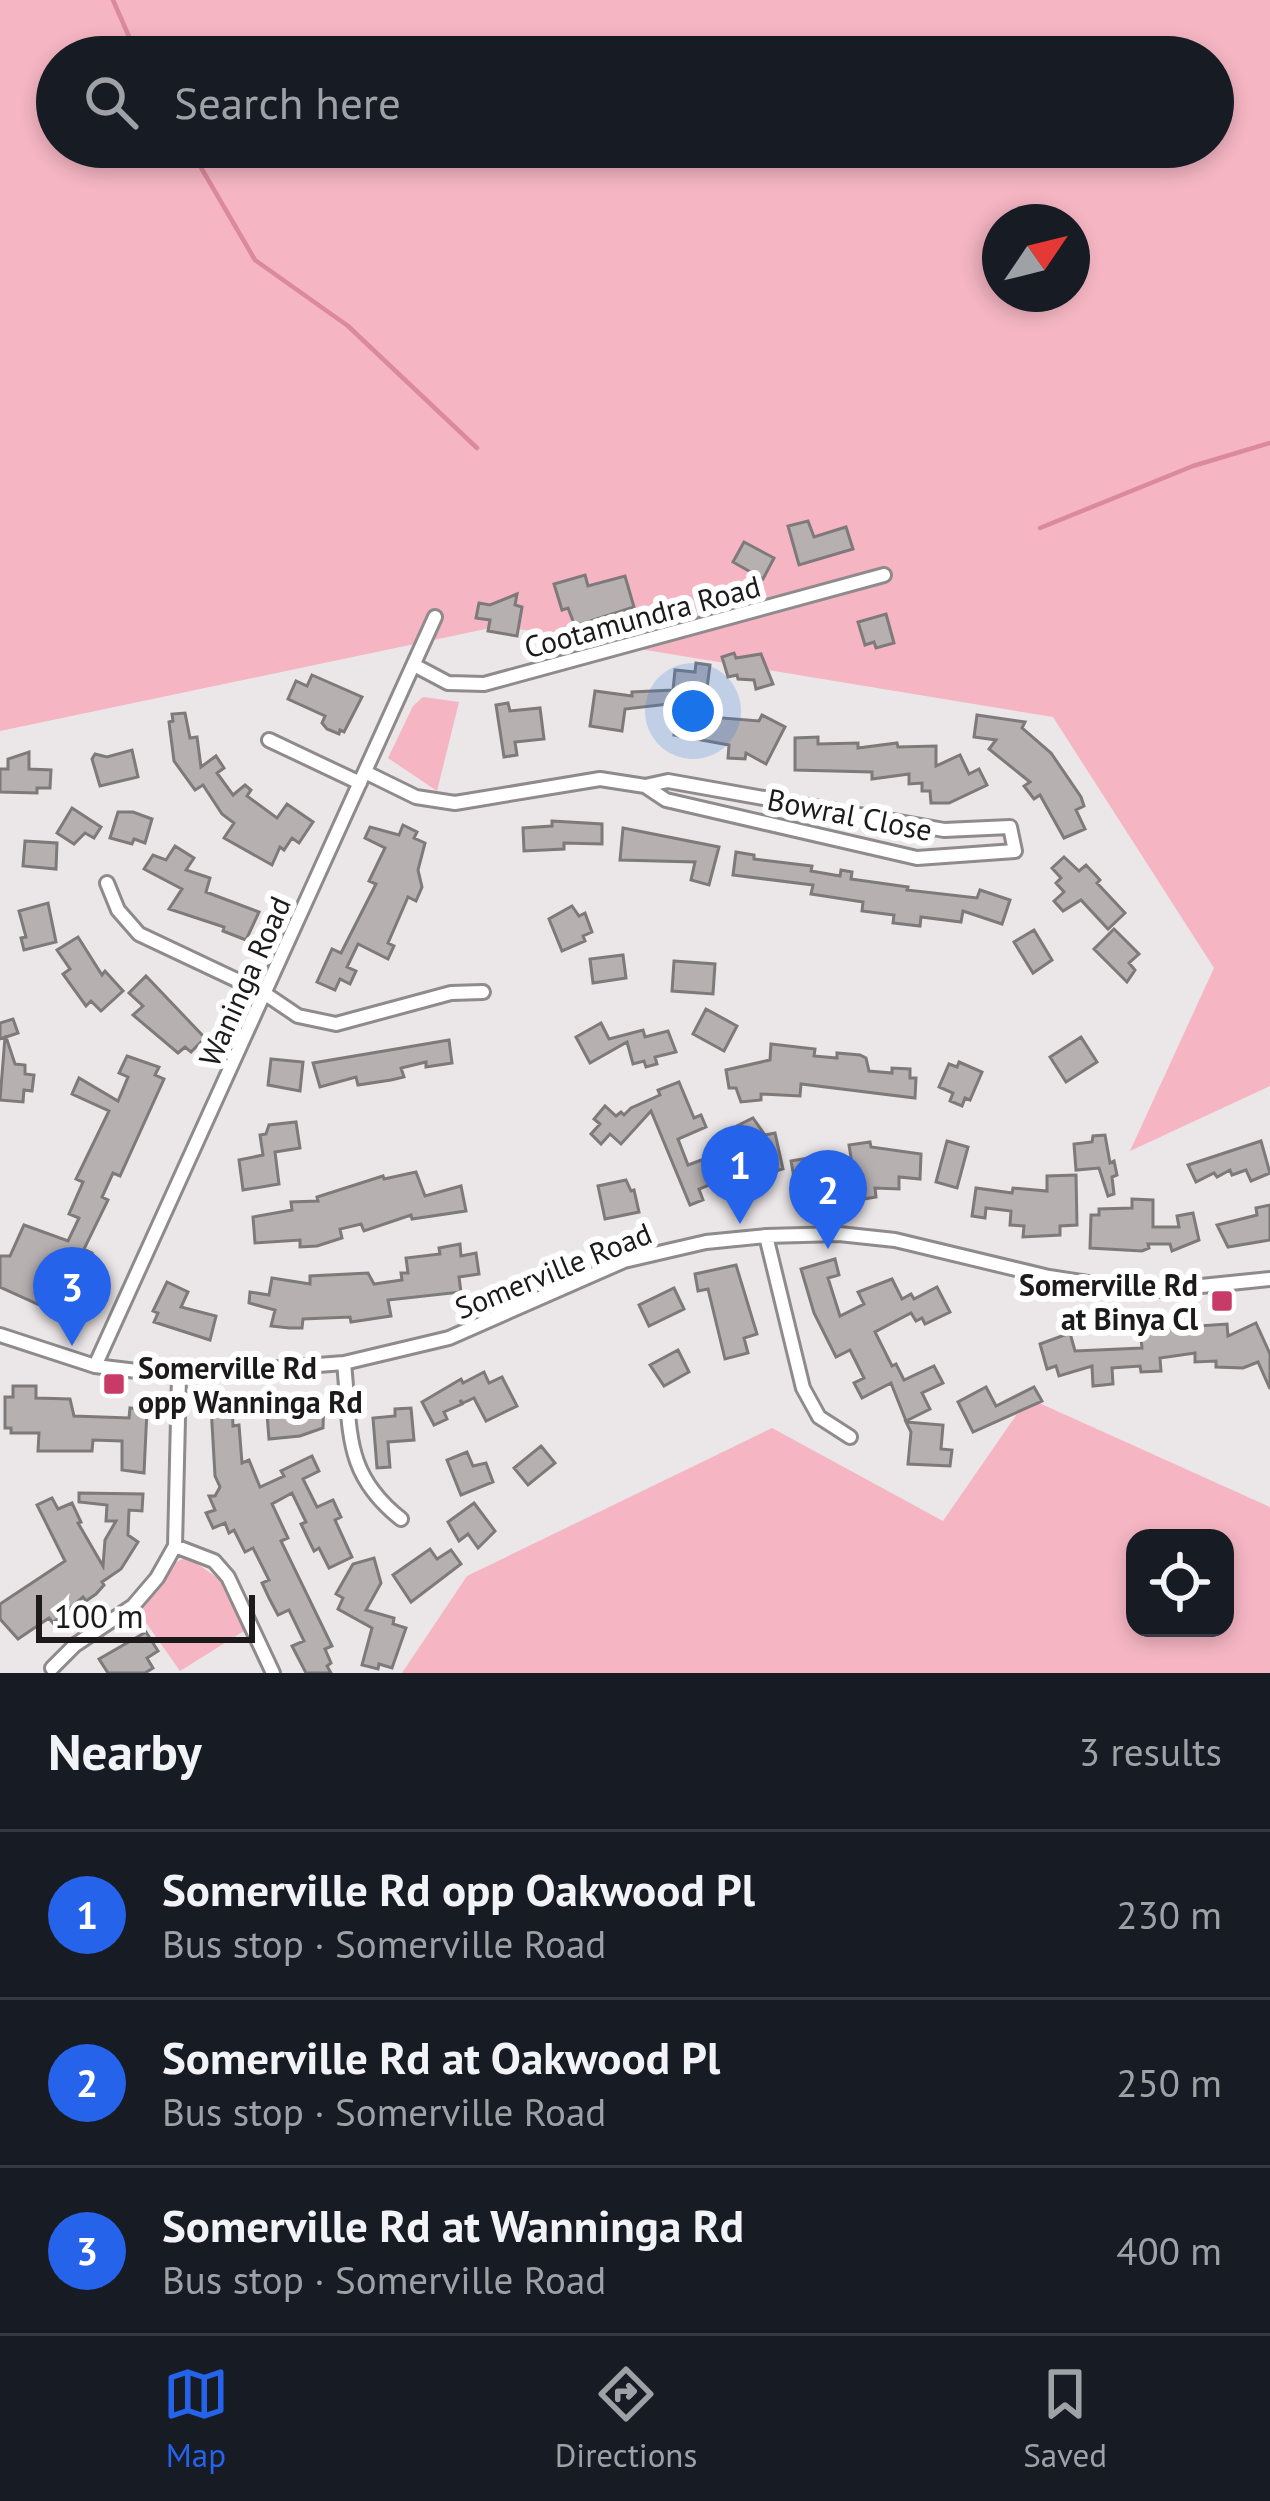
<!DOCTYPE html>
<html lang="en">
<head>
<meta charset="utf-8">
<style>
	:root { --surface:#171b24; --page:#242831; --text:#f1f3f6; --muted:#9ea1a6; --line:#363941; --accent:#2563eb }
	body { margin:0; font-family:"PT Sans",sans-serif; background:var(--page); color:var(--text) }
	.controls { position:absolute; right:36px; bottom:36px; display:grid; overflow:hidden; border-radius:24px; box-shadow:0 6px 18px #0003 }
	.controls button { width:108px; height:108px; display:grid; place-items:center; padding:0; border:0; border-bottom:3px solid var(--line); background:var(--surface); color:var(--text); font:60px sans-serif }
	.compass { position:absolute; left:982px; top:204px; width:108px; height:108px; border-radius:50%; background:var(--surface); box-shadow:0 6px 18px #0003; rotate:55deg }
	.scale { position:absolute; left:36px; bottom:30px; width:219px; box-sizing:border-box; padding-left:12px; border:6px solid #1c1a1b; border-top:0; font-size:33px; line-height:42px; white-space:nowrap; color:#1c1a1b; -webkit-text-stroke:9px #fff; paint-order:stroke }
	.you { position:absolute; left:693px; top:711px; width:42px; height:42px; margin:-30px; border:9px solid #fff; border-radius:50%; background:#1a73e8; box-shadow:0 0 0 18px #1a73e833 }
	.badge { display:grid; place-items:center; width:78px; height:78px; border-radius:50%; background:var(--accent); color:#fff; font-size:39px; font-weight:700 }
	.pin { position:absolute; translate:-50% -99px; filter:drop-shadow(0 3px 6px #0008) }
	.pin::after { content:''; position:absolute; top:63px; width:42px; height:36px; background:inherit; clip-path:polygon(0 0,100% 0,50% 100%) }
	.list { margin:0; padding:0; list-style:none }
	h2 { display:flex; justify-content:space-between; align-items:center; height:156px; margin:0; padding:0 48px; font-size:51px }
	h2 small { font-size:39px; font-weight:400; color:var(--muted) }
	.list li { display:grid; grid-template-columns:78px 1fr auto; gap:36px; align-items:center; box-sizing:border-box; height:168px; padding:0 48px; border-top:3px solid var(--line) }
	.list b { display:block; font-size:45px; white-space:nowrap }
	.list p { margin:0; font-size:39px; white-space:nowrap; color:var(--muted) }
	.list em { font-size:39px; font-style:normal; color:var(--muted) }
	.icon { flex:none; width:66px; height:66px; fill:none; stroke:currentColor; stroke-width:2; stroke-linecap:round; stroke-linejoin:round }
	.map { position:relative; flex:none; width:1270px; height:1673px; overflow:hidden }
	.search { position:absolute; background:var(--surface); box-shadow:0 6px 18px #0003; left:36px; right:36px; top:36px; height:132px; display:flex; align-items:center; gap:30px; box-sizing:border-box; padding:0 42px; border-radius:66px; color:var(--muted); font-size:45px }
	.sheet { height:660px; background:var(--surface) }
	nav { display:flex; justify-content:space-around; align-items:center; box-sizing:border-box; height:168px; border-top:3px solid var(--line); background:var(--surface); font-size:33px; color:var(--muted) }
	nav a { display:grid; justify-items:center; gap:6px }
	nav .on { color:var(--accent) }
	.map>svg:first-child { display:block }
	.green { fill:#f5b5c3; fill-rule:evenodd }
	.lines { fill:none; stroke-linecap:round; stroke-linejoin:round }
	.stream { stroke:#db899c; stroke-width:4.5 }
	.building { fill:#b6b0b1; stroke:#7e797a; stroke-width:3 }
	.street-casing { stroke:#8f8a8b; stroke-width:18 }
	.street { stroke:#fff; stroke-width:12 }
	.poi-dot { fill:#c83b69; stroke:#fff; stroke-width:4.5 }
	.labels { text-anchor:middle; dominant-baseline:central; stroke-width:12; stroke-linejoin:round; paint-order:stroke }
	.street-label { font-size:30px; fill:#1c1a1b; stroke:#fff }
	.poi-label { font-size:30px; font-weight:bold; fill:#1c1a1b; stroke:#fff; text-anchor:end }
</style>
</head>
<body>
<div class="map">
<svg width="1270" height="1673" viewBox="0 0 1270 1673">
	<rect width="100%" height="100%" fill="#ebe6e7"/>
	<path class="green" d="M0,0H1270V1086L1130,1151L1214,968L1053,717L500,626L0,731ZM57,57H1213V147H57ZM1000,222H1072V294H1000Z
		M423,697L459,702L437,791L388,758L413,706Z
		M1028,1398L1270,1507V1673H402L467,1576L772,1428L943,1521ZM1135,1538H1225V1628H1135Z
		M189,1558L219,1579L244,1631L180,1671L137,1610C151,1591 165,1560 189,1558Z"/>
	<g class="lines">
		<path class="stream" d="M113,0L138,57
			M189,147L255,260L348,326L477,448
			M1040,528L1193,466L1270,443"/>
	</g>
	<path class="building" d="M808,521L814,537L846,527L853,549L799,565L788,526Z
		M744,542L774,558L763,579L733,562Z
		M585,575L588,586L625,576L634,607L575,626L568,608L562,610L554,584Z
		M517,594L515,605L522,607L517,636L488,631L490,620L476,618L479,603L490,605Z
		M886,614L894,643L876,648L874,642L865,645L858,622Z
		M734,653L736,658L761,654L773,684L756,689L754,680L738,679L737,675L728,677L722,657Z
		M696,663L710,665L704,711H710L709,717L759,721L762,715L785,727L766,764L746,753L745,759L728,758L729,745L674,735L677,703L625,709L622,731L590,726L595,691L632,696V692L673,690L675,670L695,672Z
		M312,675L362,697L344,732L340,730L339,734L327,729L322,723L325,716L288,699L296,681L307,686Z
		M508,703L510,711L540,708L544,739L515,742L517,755L504,757L496,705Z
		M185,713L190,738L197,737L201,767L216,756L224,768L217,773L233,795L245,785L251,790L247,796L277,818L287,804L313,822L299,843L292,838L284,850L280,847L272,865L224,838L234,823L222,814L203,785L195,790L174,761L169,722L173,721L172,714Z
		M977,715L1025,722L1022,728L1051,753L1081,797L1084,806L1076,810L1085,829L1064,838L1040,795L1034,799L1024,786L1030,782L989,749L996,740L974,737Z
		M818,737V744L858,743V748L897,743L898,747L936,746V766L960,755L969,774L979,769L987,785L949,803H931L930,791H922V783L909,784V774L872,779V772L795,770V738Z
		M132,750L138,777L100,786L92,759L95,754L107,757Z
		M29,752V769L51,770L50,788H37V793L0,792V769H8V759Z
		M72,808L101,827L94,838L85,833L74,844L57,833Z
		M118,812H133L152,819L145,843L134,839L132,844L110,838Z
		M552,821L602,824V844L564,843V849L524,851L523,828L552,826Z
		M403,825L417,832L414,838L425,843L418,870L422,887L416,901L408,897L388,943L394,946L388,959L358,944L347,967L356,971L350,984L340,979L335,990L317,982L332,949L341,953L376,884L369,881L385,848L365,838L370,827L399,835Z
		M623,828L719,847L709,885L691,880L695,862L620,860Z
		M25,841L57,843L56,869L23,866Z
		M175,846L194,858L186,870L210,878L206,892L259,912L246,940L223,931L224,927L169,909L182,889L144,869L153,855L166,860Z
		M736,852L754,855V859L812,866L811,871L840,876L841,870L852,872L851,879L908,887L907,890L977,898L980,890L1010,900L1002,924L963,911L961,922L921,917L920,926L893,923L894,915L862,911L863,902L811,894L813,885L733,875Z
		M1064,857L1079,871L1086,865L1100,880L1097,883L1125,913L1108,929L1081,900L1063,911L1054,901L1064,892L1056,883L1061,878L1052,868Z
		M48,903L56,942L24,950L21,938L26,937L19,911Z
		M572,906L579,916L585,913L592,932L583,936L585,941L562,951L549,919Z
		M1114,929L1139,954L1129,963L1135,970L1127,982L1094,949Z
		M1034,930L1052,960L1033,973L1014,942Z
		M78,937L102,975L105,971L123,991L101,1011L91,1001L86,1006L63,974L70,969L57,950Z
		M623,955L626,978L593,983L590,959Z
		M674,961L715,964L713,994L672,991Z
		M146,976L205,1038L191,1052L185,1047L178,1053L133,1015L143,1006L129,993Z
		M706,1009L737,1026L724,1051L693,1034Z
		M13,1019L18,1033L6,1037L15,1064L25,1065V1074L34,1075L32,1091L24,1090L23,1102L0,1100L5,1037L0,1039V1023Z
		M601,1023L609,1039L643,1030L645,1037L668,1031L676,1052L655,1057L657,1064L646,1067L644,1061L633,1064L627,1042L590,1063L576,1037Z
		M1081,1037L1097,1062L1066,1082L1050,1057Z
		M449,1040L452,1063L426,1067V1062L401,1068L404,1077L391,1080L358,1085L356,1077L320,1087L313,1063Z
		M771,1044L815,1049L814,1056L837,1058V1053L860,1055L866,1058L869,1071L892,1073V1068L910,1069V1078H916L915,1098L801,1084L800,1096L761,1094V1100L741,1102L736,1088H729L726,1070L770,1060Z
		M127,1056L159,1067L155,1075L164,1079L120,1176L113,1173L102,1197L108,1200L84,1249L92,1253L81,1277L71,1272L61,1293L74,1298L66,1317L0,1287V1256H10L24,1225L68,1241L79,1218L69,1214L83,1182L76,1179L109,1111L72,1094L79,1078L118,1101L128,1077L119,1073Z
		M271,1059L303,1062L300,1091L268,1085Z
		M959,1062L982,1072L970,1100L965,1098L962,1106L950,1101L953,1093L939,1087L949,1064L957,1067Z
		M679,1082L694,1118L701,1115L706,1127L678,1139L688,1165L707,1158L717,1182L699,1189L703,1200L690,1205L651,1111L621,1144L610,1134L601,1144L591,1134L600,1124L594,1119L605,1106L616,1116L621,1112L624,1115L631,1108L660,1095L658,1090Z
		M753,1118L765,1135L775,1133L783,1169L765,1174L764,1170L755,1172L750,1162L741,1166L725,1132Z
		M296,1122L300,1148L275,1152L279,1184L243,1190L239,1160L263,1155L260,1135L266,1134L269,1125Z
		M1105,1135L1110,1163L1114,1161L1117,1175L1112,1177L1114,1194L1108,1196L1099,1168L1076,1170L1074,1144L1092,1142L1093,1136Z
		M947,1141L968,1147L957,1188L936,1182Z
		M1261,1141L1270,1173L1251,1181L1246,1170L1232,1175L1230,1170L1217,1177L1214,1173L1196,1182L1188,1165Z
		M870,1142L871,1147L921,1154L920,1179L899,1177V1189L875,1188L876,1197L858,1200L856,1186L814,1192L796,1188L791,1161L820,1156L822,1168L852,1164L849,1145Z
		M416,1172L425,1196L461,1186L466,1211L412,1219L411,1215L364,1231L361,1224L340,1229L342,1238L317,1246L300,1247V1240L255,1243L253,1217L292,1210L291,1202L318,1201L317,1197L383,1176L384,1179Z
		M1076,1175L1077,1225L1060,1226V1235L1023,1237L1024,1226L1010,1225L1011,1211L986,1208L985,1218L972,1216L976,1188L1012,1193L1013,1188L1047,1191V1176Z
		M626,1180L631,1191L634,1190L639,1212L605,1219L598,1186Z
		M1132,1199L1153,1200V1227H1179L1177,1216L1193,1213L1199,1240L1172,1251L1170,1244H1148L1149,1248L1142,1251L1090,1248L1091,1215H1099V1209L1132,1208Z
		M1270,1205V1240L1228,1247L1217,1225L1257,1215L1256,1208Z
		M460,1244L461,1256L476,1253L479,1274L459,1277L461,1292L388,1300L391,1316L351,1322L350,1317L303,1319L302,1328H289L271,1326L275,1310L249,1303L250,1292L269,1295L272,1278L310,1284V1276L368,1273L374,1284L402,1280L401,1273H408L406,1258L440,1254L439,1248Z
		M835,1259L839,1275L828,1278L840,1316L864,1304L858,1292L892,1279L902,1299L911,1294L914,1299L937,1287L950,1312L925,1324L922,1318L916,1321L911,1313L875,1332L892,1366L896,1364L904,1380L934,1366L943,1383L922,1393L930,1409L906,1421L891,1383L862,1398L854,1383L864,1378L850,1350L836,1357L814,1313L801,1269Z
		M736,1265L757,1334L744,1338L748,1353L725,1359L708,1289L698,1291L695,1274Z
		M167,1282L188,1292L181,1307L216,1316L210,1340L154,1322L158,1313L153,1311Z
		M674,1288L684,1309L649,1326L639,1305Z
		M1256,1323L1270,1354V1389L1258,1362L1243,1368L1216,1367V1361L1195,1362V1353L1160,1358L1161,1371L1141,1372L1140,1366L1112,1368L1113,1384L1093,1386L1092,1366L1059,1376L1056,1366L1047,1369L1040,1344L1070,1333L1075,1351L1142,1348L1140,1330L1227,1324L1228,1336Z
		M678,1350L689,1372L664,1386L650,1365Z
		M484,1372L489,1383L502,1377L517,1406L486,1421L474,1398L463,1403L460,1400L462,1404L444,1412L447,1419L434,1425L422,1402L461,1379L463,1383Z
		M13,1386H36V1398L70,1399L74,1416L129,1418L130,1408L147,1410L144,1473L122,1470V1441L93,1440L92,1451H38L39,1433H11V1428H5V1397H13Z
		M986,1387L996,1406L1034,1387L1042,1401L973,1432L958,1402Z
		M324,1399L323,1428L300,1436L269,1439L266,1401Z
		M232,1404L233,1426L239,1425L242,1463L249,1460L260,1487L284,1476L281,1471L312,1456L319,1471L303,1479L317,1507L333,1500L341,1517L335,1520L352,1557L329,1568L319,1548L314,1551L301,1524L306,1522L292,1493L272,1504L288,1538L281,1541L332,1646L325,1649L331,1663L327,1666L331,1673H306L292,1646L304,1641L289,1610L278,1615L269,1598L262,1583L269,1580L253,1548L245,1552L234,1530L229,1533L225,1523L213,1528L206,1513L215,1510L209,1496H215L220,1487L215,1476L211,1406Z
		M411,1408L414,1440L388,1442L390,1467L377,1468L373,1418L395,1416V1409Z
		M906,1422L943,1425L941,1449L952,1450L950,1466L908,1464L911,1432Z
		M541,1446L555,1463L528,1485L514,1468Z
		M467,1452L473,1466L486,1463L493,1482L461,1495L447,1460Z
		M79,1493L143,1494L142,1511L129,1510L128,1535L138,1542L121,1569L102,1582L104,1585L96,1594L86,1601L83,1597L53,1623L49,1618L18,1639L0,1619V1604L65,1561L37,1505L52,1498L58,1509L72,1503L81,1522L78,1523L103,1566L105,1540L116,1521H106L107,1505L79,1502Z
		M474,1503L495,1531L478,1548L468,1534L459,1541L448,1522Z
		M430,1549L437,1559L451,1550L461,1564L411,1602L393,1575Z
		M374,1558L381,1583L366,1610L394,1618L393,1624L406,1628L392,1668L379,1664L378,1669L362,1665L372,1628L338,1609L343,1598L336,1594L353,1564Z
		M146,1632L158,1651L147,1658L153,1668L145,1673H108L99,1659Z"/>
	<g class="lines">
		<defs>
			<path id="street" d="M414,665L448,683L484,684L884,575
				M269,740L360,783
				M365,772L416,797L455,803L600,779L645,786L668,781L944,830L1010,827L1015,851L917,858L666,800L645,786
				M107,883L118,910L139,934L264,993L298,1016L336,1024L451,993L483,992
				M766,1236L803,1388L819,1417L850,1437
				M0,1335L95,1366L179,1376L344,1363L449,1338L624,1261L706,1242L766,1236L839,1234L895,1240L1049,1277L1121,1288L1162,1290L1270,1279
				M344,1363C351,1431 343,1473 401,1519
				M95,1366L435,617
				M175,1546L214,1561L228,1577L273,1673
				M52,1668L75,1645L133,1606L157,1578L175,1546L179,1376"/>
		</defs>
		<use href="#street" class="street-casing"/>
		<use href="#street" class="street"/>
	</g>
	<g class="poi-dot">
		<rect x="1210" y="1289" width="24" height="24" rx="6"/>
		<rect x="102" y="1372" width="24" height="24" rx="6"/>
	</g>
	<g class="labels">
		<g class="street-label">
			<text transform="translate(642 616) rotate(-15)">Cootamundra Road</text>
			<text transform="translate(850 814) rotate(11)">Bowral Close</text>
			<text transform="translate(244 981) rotate(-66)">Waninga Road</text>
			<text transform="translate(553 1270) rotate(-22)">Somerville Road</text>
		</g>
		<g class="poi-label">
			<text x="1198" y="1284">Somerville Rd<tspan x="1198" dy="34">at Binya Cl</tspan></text>
			<text x="138" y="1367" text-anchor="start">Somerville Rd<tspan x="138" dy="34">opp Wanninga Rd</tspan></text>
		</g>
	</g>
</svg>
<div class="controls">
<button><svg class="icon" aria-label="locate" viewBox="0 0 24 24"><circle cx="12" cy="12" r="6"/><path d="M12 2v4M12 18v4M2 12h4M18 12h4"/></svg></button>
</div>
<svg class="compass" viewBox="-18 -18 36 36"><path d="M0-13l5 13h-10z" fill="#e53935"/><path d="M0 13l5-13h-10z" fill="#9ea1a6"/></svg>
<div class="scale">100 m</div>
<div class="you"></div>
<div class="pin badge" style="left:740px;top:1224px">1</div>
<div class="pin badge" style="left:828px;top:1249px">2</div>
<div class="pin badge" style="left:72px;top:1346px">3</div>
<div class="search"><svg class="icon" aria-label="search" viewBox="0 0 24 24"><circle cx="10" cy="10" r="6"/><path d="M15 15l6 6"/></svg>Search here</div>
</div>
<section class="sheet">
<h2>Nearby<small>3 results</small></h2>
<ul class="list">
<li><span class="badge">1</span><div><b>Somerville Rd opp Oakwood Pl</b><p>Bus stop · Somerville Road</p></div><em>230 m</em></li>
<li><span class="badge">2</span><div><b>Somerville Rd at Oakwood Pl</b><p>Bus stop · Somerville Road</p></div><em>250 m</em></li>
<li><span class="badge">3</span><div><b>Somerville Rd at Wanninga Rd</b><p>Bus stop · Somerville Road</p></div><em>400 m</em></li>
</ul>
</section>
<nav>
<a class="on"><svg class="icon" aria-label="map" viewBox="0 0 24 24"><path d="M3 6l6-2 6 2 6-2v14l-6 2-6-2-6 2zM9 4v14M15 6v14"/></svg>Map</a>
<a><svg class="icon" aria-label="directions" viewBox="0 0 24 24"><path d="M12 3l9 9-9 9-9-9zM9 14v-3h6M13 9l2 2-2 2"/></svg>Directions</a>
<a><svg class="icon" aria-label="saved" viewBox="0 0 24 24"><path d="M7 4h10v16l-5-4-5 4z"/></svg>Saved</a>
</nav>
</body>
</html>
